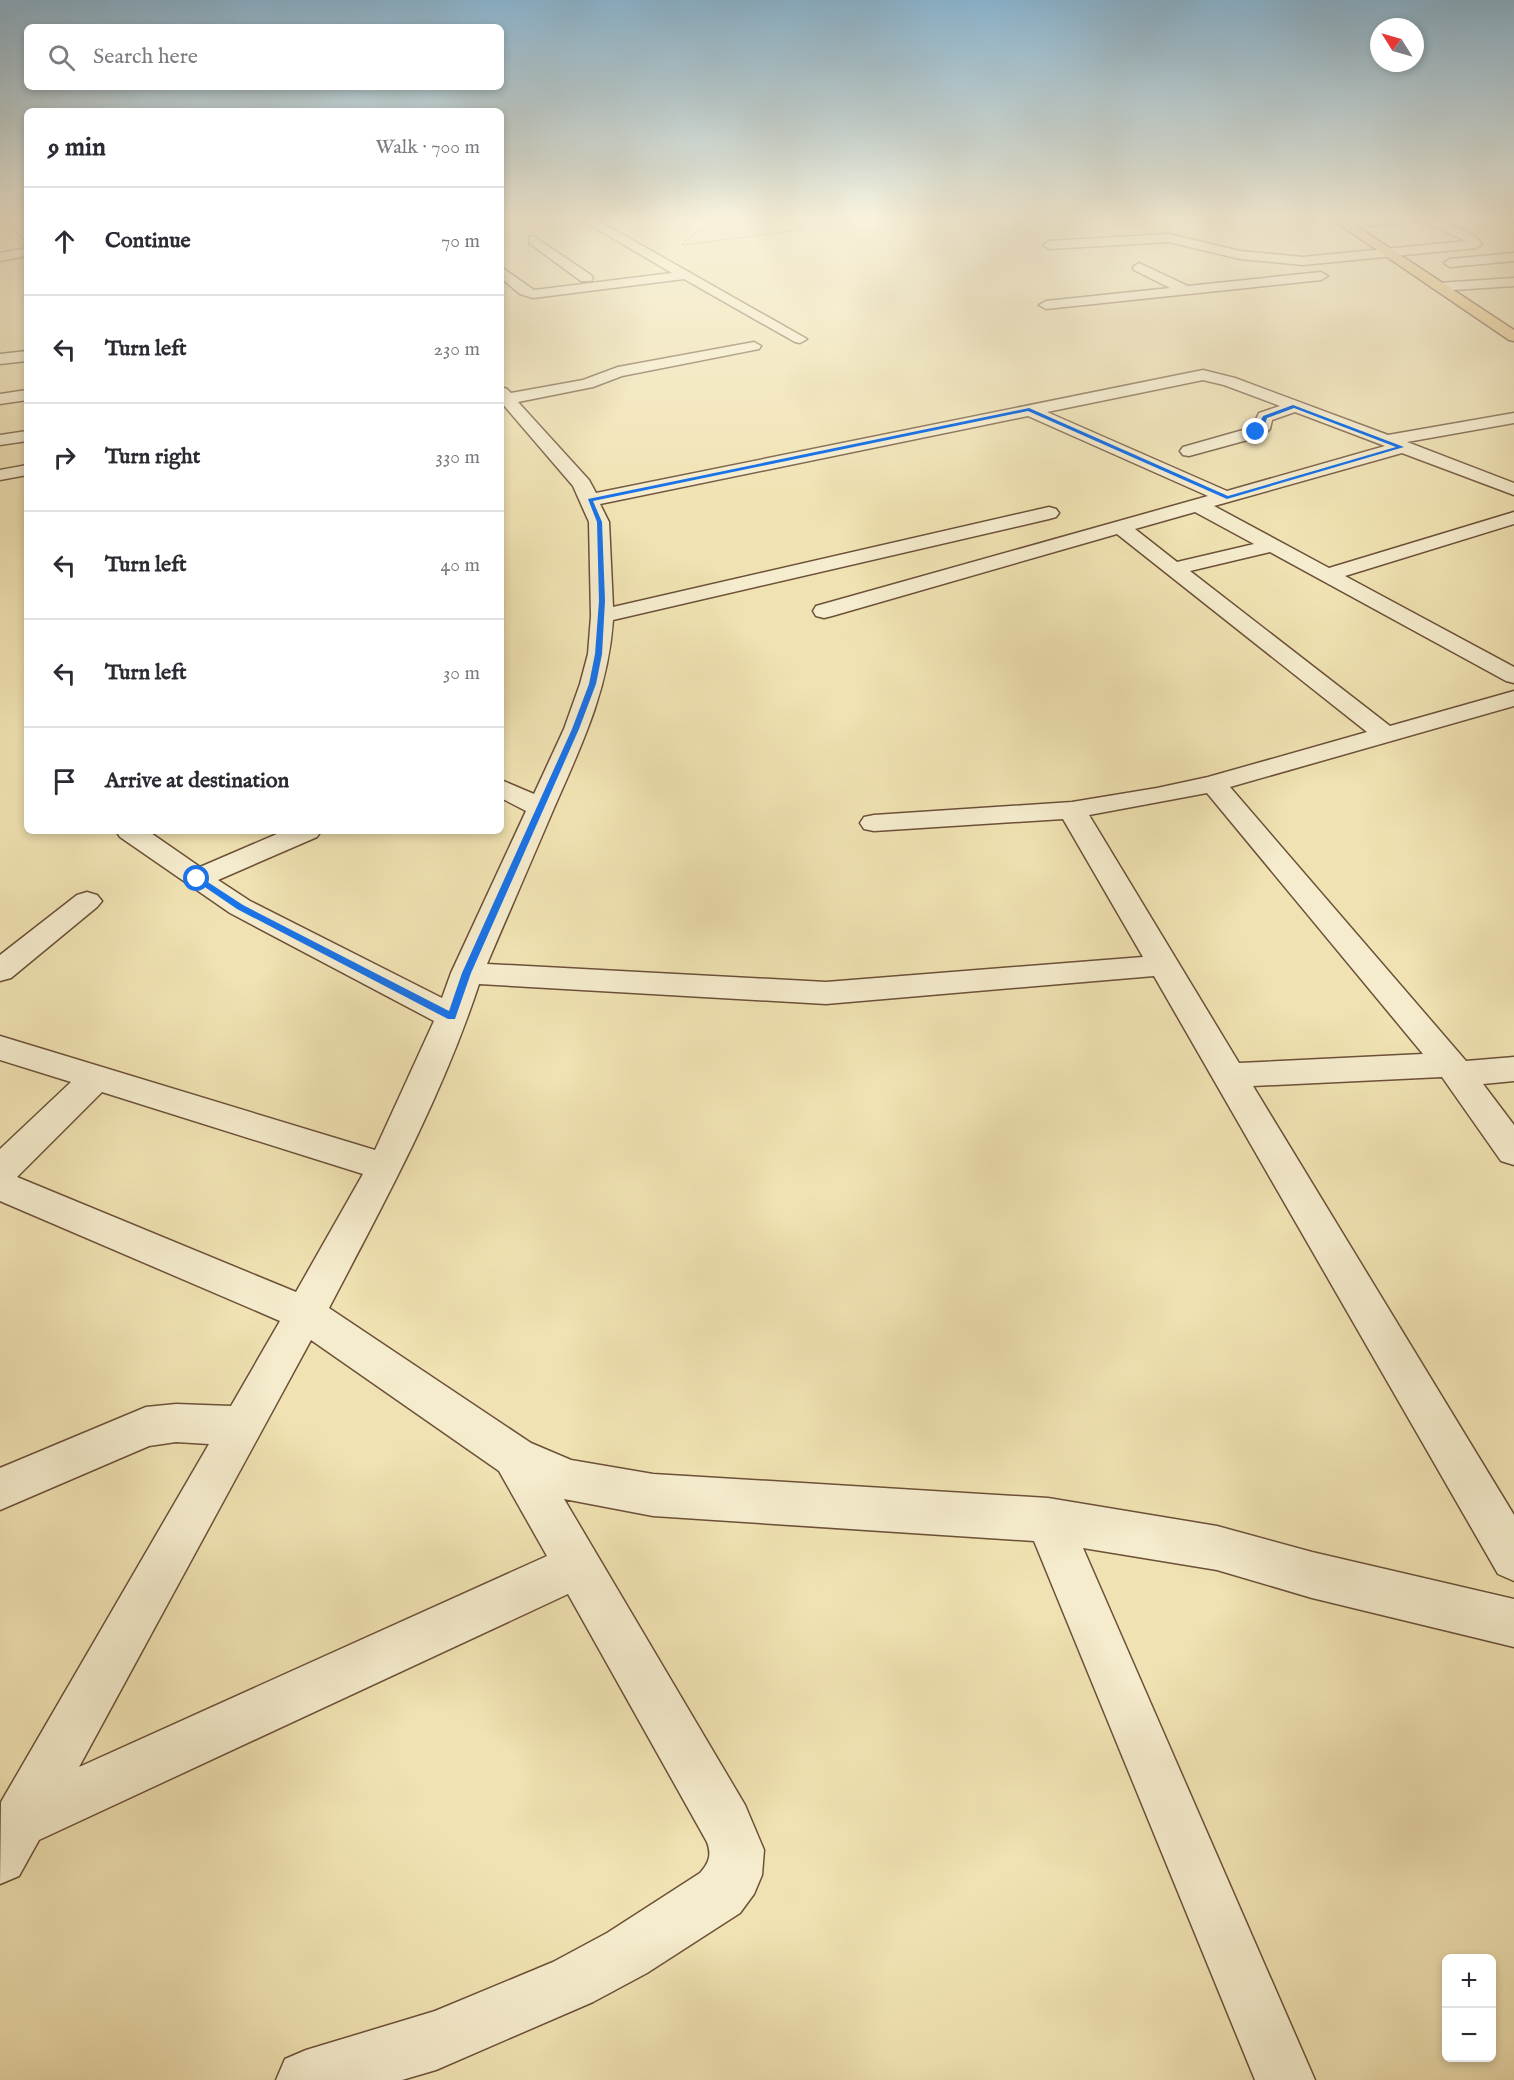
<!DOCTYPE html>
<html lang="en">
<head>
<meta charset="utf-8">
<style>
	:root { --surface:#fff; --page:#f7f7f7; --text:#2b2b33; --muted:#7c7c81; --line:#e1e1e2 }
	body { margin:0; font-family:"IM FELL English",serif; background:var(--page); color:var(--text) }
	.controls { position:absolute; right:18px; bottom:18px; display:grid; overflow:hidden; border-radius:9px; box-shadow:0 3px 9px #0003 }
	.controls button { width:54px; height:54px; display:grid; place-items:center; padding:0; border:0; border-bottom:2px solid var(--line); background:var(--surface); color:var(--text); font:30px sans-serif }
	.compass { position:absolute; left:1370px; top:18px; width:54px; height:54px; border-radius:50%; background:var(--surface); box-shadow:0 3px 9px #0003; rotate:307deg }
	.stop { position:absolute; width:18px; height:18px; margin:-14px; border:4px solid #1a73e8; border-radius:50%; background:#fff }
	.stop.end { background:#1a73e8; border-color:#fff; box-shadow:0 2px 6px #0008 }
	.list { margin:0; padding:0; list-style:none }
	h2 { display:flex; justify-content:space-between; align-items:center; height:78px; margin:0; padding:0 24px; font-size:26px }
	h2 small { font-size:20px; font-weight:400; color:var(--muted) }
	.list li { display:grid; grid-template-columns:39px 1fr auto; gap:18px; align-items:center; box-sizing:border-box; height:108px; padding:0 24px; border-top:2px solid var(--line) }
	.list b { display:block; font-size:22px; white-space:nowrap }
	.list em { font-size:20px; font-style:normal; color:var(--muted) }
	.icon { flex:none; width:33px; height:33px; fill:none; stroke:currentColor; stroke-width:2; stroke-linecap:round; stroke-linejoin:round }
	.map { position:relative; flex:none; width:1514px; height:2080px; overflow:hidden }
	.search { position:absolute; background:var(--surface); box-shadow:0 3px 9px #0003; left:24px; top:24px; width:480px; height:66px; display:flex; align-items:center; gap:15px; box-sizing:border-box; padding:0 21px; border-radius:9px; color:var(--muted); font-size:22px }
	.panel { position:absolute; background:var(--surface); box-shadow:0 3px 9px #0003; left:24px; top:108px; width:480px; height:726px; border-radius:9px }
	.map>svg:first-child { display:block }
	.lines { fill:none; stroke-linecap:round; stroke-linejoin:round }
	.minor-casing { stroke:#6c5038; stroke-width:3 }
	.highway-casing { stroke:#402010; stroke-width:3 }
	.path { stroke:#402010; stroke-width:1.5; stroke-dasharray:1 1.5; stroke-linecap:butt }
	.minor { fill:#f5eccd; fill-rule:evenodd }
	.highway { fill:#e8c179; fill-rule:evenodd }
	.route { fill:#1a73e8 }
</style>
</head>
<body>
<div class="map">
<svg width="1514" height="2080" viewBox="0 0 1514 2080">
	<rect width="100%" height="100%" fill="#f0e2b2"/>
	<filter id="stains"><feTurbulence type="fractalNoise" baseFrequency=".00333" numOctaves="4"/><feColorMatrix values="0 0 0 0 .2 0 0 0 0 .09 0 0 0 0 .02 0 0 0 .5 -.17"/></filter>
	<radialGradient id="worn" r=".72"><stop offset=".6" stop-color="#630" stop-opacity="0"/><stop offset="1" stop-color="#630" stop-opacity=".3"/></radialGradient>
	<g class="lines">
		<defs>
			<path id="minor" d="M5,216H17L27,227V239L23,238Z
				M575,216H590L807,339L800,343L795,342L684,279L533,298L520,294L501,278V267L534,290L672,273Z
				M1405,216H1486L1480,219L1442,221L1475,236L1482,244L1476,248L1303,265L1240,259L1169,242L1049,249L1043,245L1049,241L1169,234L1240,251L1303,257L1466,241L1425,222L1343,227L1337,223L1343,219Z
				M1503,216H1514V221Z
				M533,236L591,275L593,278L591,281H581L529,243V237Z
				M27,248V256L0,261V253Z
				M1514,253V261L1450,267L1444,263L1450,259Z
				M1139,263L1188,286L1321,272L1328,276L1321,280L1046,309L1039,305L1046,301L1170,288L1134,270L1133,267Z
				M1514,278V286L1438,291L1431,287L1438,283Z
				M754,342L761,346L759,349L622,376L593,387L518,402L589,480L596,493L1203,370L1235,378L1388,435L1514,413V423L1407,442L1514,483V495L1402,453L1214,506L1329,568L1514,512V524L1345,576L1514,667V683L1506,681L1270,552L1190,571L1390,726L1514,691V706L1230,787L1466,1061L1514,1057V1081L1483,1084L1514,1125V1165L1501,1161L1442,1077L1253,1086L1514,1515V1581L1498,1574L1154,976L826,1004L479,984C442,1097 384,1203 329,1308L531,1443L571,1460L653,1474L1048,1498L1217,1526L1312,1552L1514,1599V1647L1312,1598L1217,1570L1083,1548L1315,2080H1255L1034,1541L653,1516L564,1499L745,1805L764,1850L762,1875L754,1894L740,1913L647,1973L593,2002L436,2070L402,2080H276L285,2059L306,2050L435,2011L553,1962L607,1933L700,1873C709,1863 712,1855 707,1842L568,1594L39,1840L19,1876L0,1884L1,1802L209,1444L176,1442L149,1446L0,1510V1468L146,1407L176,1404L231,1406L280,1321L0,1201V1149L71,1082L0,1060V1036L375,1150L434,1021L230,913L120,837L116,831H148L200,867L284,831H321L317,837L218,880L250,901L442,998L451,973L526,811L501,798V780L534,794L564,729L580,684L588,654L591,616L589,522L573,486L501,402V387L507,389L511,393L583,380L618,367ZM1203,380L1224,385L1280,406L1259,413L1253,426L1250,428L1183,447L1180,451L1183,455L1189,456L1262,436L1270,429L1272,420L1295,412L1385,446L1227,491L1047,412ZM1028,416L1208,496L816,606L813,611L816,616L824,618L832,616L1117,534L1367,732L1208,777L1157,788L1072,802L874,815L864,817L860,823L864,829L874,831L1063,819L1143,957L826,982L487,964C509,912 532,860 554,808C582,744 608,691 613,620L1049,519L1056,517L1059,513L1056,509L1049,507L613,607L609,522L600,504ZM1195,512L1254,544L1177,562L1135,529ZM1207,793L1423,1054L1239,1063L1089,815ZM102,1092L363,1174L296,1292L17,1177ZM311,1340L499,1471L547,1556L79,1767Z
				M27,351V361L0,364V354Z
				M27,390V400L0,404V394Z
				M27,431V441L0,445V435Z
				M27,465V475L0,480V470Z
				M87,892L97,895L102,901L97,907L11,978L0,981V955L77,895Z"/>
			<path id="highway" d="M1327,216H1341L1514,330V341L1509,340Z"/>
		</defs>
		<use href="#minor" class="minor-casing"/>
		<use href="#highway" class="highway-casing"/>
		<path class="path" d="M666,216L702,219L709,222L682,244
			M682,245L847,224L839,216"/>
		<use href="#minor" class="minor"/>
		<use href="#highway" class="highway"/>
	</g>
	<linearGradient id="sky" x2="0" y2="1"><stop stop-color="#8ab7d4"/><stop offset="0.43" stop-color="#f8f2dc"/><stop offset="1" stop-color="#f8f2dc" stop-opacity="0"/></linearGradient>
	<rect width="1514" height="508" fill="url(#sky)"/>
	<path class="route" d="M1293,405L1404,447L1227,499L1028,411L593,501L602,522L605,601L602,654L596,684L579,729L471,973L455,1019H448L237,909L193,879L200,877L243,905L449,1011L462,973L572,729L589,684L595,654L599,601L597,522L588,499L1029,408L1228,496L1396,447L1294,408L1267,418L1263,430L1254,434L1263,416Z"/>
	<rect width="100%" height="100%" filter="url(#stains)"/>
	<rect width="100%" height="100%" fill="url(#worn)"/>
</svg>
<div class="controls">
<button>+</button>
<button>−</button>
</div>
<svg class="compass" viewBox="-18 -18 36 36"><path d="M0-13l5 13h-10z" fill="#e53935"/><path d="M0 13l5-13h-10z" fill="#7c7c81"/></svg>
<div class="stop" style="left:197px;top:879px"></div>
<div class="stop end" style="left:1256px;top:432px"></div>
<div class="search"><svg class="icon" aria-label="search" viewBox="0 0 24 24"><circle cx="10" cy="10" r="6"/><path d="M15 15l6 6"/></svg>Search here</div>
<section class="panel">
<h2>9 min<small>Walk · 700 m</small></h2>
<ul class="list">
<li><svg class="icon" aria-label="ahead" viewBox="0 0 24 24"><path d="M12 20V5M6 11l6-6 6 6"/></svg><div><b>Continue</b></div><em>70 m</em></li>
<li><svg class="icon" aria-label="left" viewBox="0 0 24 24"><path d="M17 20v-9H6M10 6l-5 5 5 5"/></svg><div><b>Turn left</b></div><em>230 m</em></li>
<li><svg class="icon" aria-label="right" viewBox="0 0 24 24"><path d="M7 20v-9h11M14 6l5 5-5 5"/></svg><div><b>Turn right</b></div><em>330 m</em></li>
<li><svg class="icon" aria-label="left" viewBox="0 0 24 24"><path d="M17 20v-9H6M10 6l-5 5 5 5"/></svg><div><b>Turn left</b></div><em>40 m</em></li>
<li><svg class="icon" aria-label="left" viewBox="0 0 24 24"><path d="M17 20v-9H6M10 6l-5 5 5 5"/></svg><div><b>Turn left</b></div><em>30 m</em></li>
<li><svg class="icon" aria-label="arrive" viewBox="0 0 24 24"><path d="M6 21V4h12l-3 4 3 4H6"/></svg><div><b>Arrive at destination</b></div></li>
</ul>
</section>
</div>
</body>
</html>
